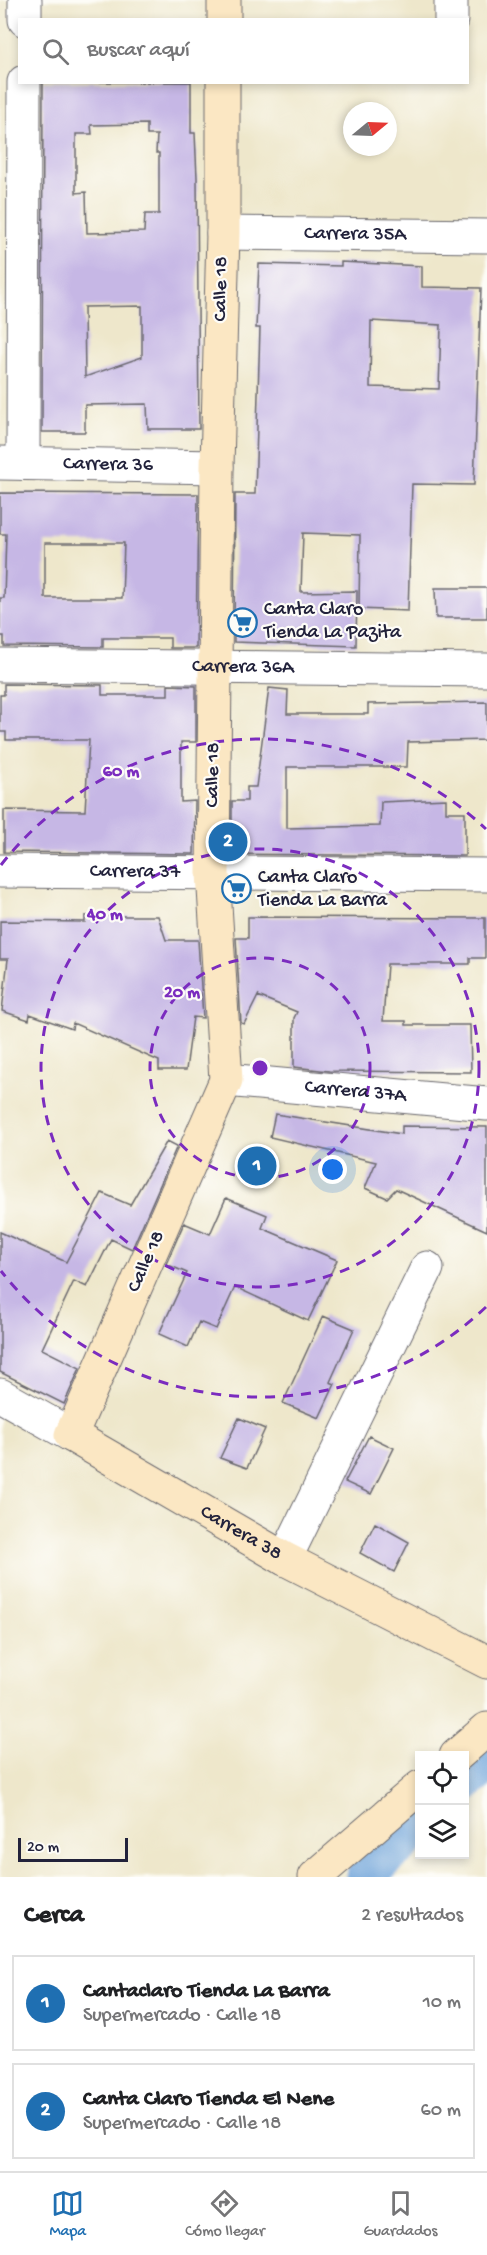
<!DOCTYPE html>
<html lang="es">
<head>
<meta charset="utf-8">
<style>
	:root { --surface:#fff; --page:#f2f2f2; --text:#202124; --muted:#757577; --line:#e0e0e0; --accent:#1f6fb2 }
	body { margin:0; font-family:"Gochi Hand",sans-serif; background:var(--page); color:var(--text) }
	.controls { position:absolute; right:18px; bottom:18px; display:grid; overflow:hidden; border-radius:0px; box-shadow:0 3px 9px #0003 }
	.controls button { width:54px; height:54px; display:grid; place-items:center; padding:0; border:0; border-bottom:2px solid var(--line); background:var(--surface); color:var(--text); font:30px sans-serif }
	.compass { position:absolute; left:343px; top:102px; width:54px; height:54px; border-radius:50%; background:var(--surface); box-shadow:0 3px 9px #0003; rotate:71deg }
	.scale { position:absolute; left:18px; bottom:15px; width:110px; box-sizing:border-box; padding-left:6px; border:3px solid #22223b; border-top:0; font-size:16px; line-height:21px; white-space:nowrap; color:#22223b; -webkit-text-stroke:4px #fdfcf7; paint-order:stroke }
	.you { position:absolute; left:333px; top:1170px; width:21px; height:21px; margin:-15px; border:4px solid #fff; border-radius:50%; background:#1a73e8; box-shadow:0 0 0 9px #1a73e833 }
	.badge { display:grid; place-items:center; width:39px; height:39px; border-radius:50%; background:var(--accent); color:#fff; font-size:20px; font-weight:700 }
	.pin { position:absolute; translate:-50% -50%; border:3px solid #fff; box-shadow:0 2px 6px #0006 }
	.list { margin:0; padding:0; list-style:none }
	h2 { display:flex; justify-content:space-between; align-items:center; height:78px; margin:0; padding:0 24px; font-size:26px }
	h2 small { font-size:20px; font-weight:400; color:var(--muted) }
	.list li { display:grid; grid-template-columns:39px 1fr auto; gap:18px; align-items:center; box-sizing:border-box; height:96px; margin:0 12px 12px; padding:0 12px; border:2px solid var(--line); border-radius:0px }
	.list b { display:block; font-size:22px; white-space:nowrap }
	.list p { margin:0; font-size:20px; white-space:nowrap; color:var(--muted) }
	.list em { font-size:20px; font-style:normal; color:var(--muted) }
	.icon { flex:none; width:33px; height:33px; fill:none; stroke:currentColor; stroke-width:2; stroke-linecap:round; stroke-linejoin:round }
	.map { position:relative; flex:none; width:487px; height:1877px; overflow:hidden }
	.search { position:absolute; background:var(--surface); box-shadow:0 3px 9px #0003; left:18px; right:18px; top:18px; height:66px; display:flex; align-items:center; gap:15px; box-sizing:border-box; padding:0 21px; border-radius:0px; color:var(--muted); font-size:22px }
	.sheet { height:294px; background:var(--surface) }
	nav { display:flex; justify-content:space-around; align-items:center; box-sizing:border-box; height:84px; border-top:2px solid var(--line); background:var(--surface); font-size:16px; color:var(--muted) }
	nav a { display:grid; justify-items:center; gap:3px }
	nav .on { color:var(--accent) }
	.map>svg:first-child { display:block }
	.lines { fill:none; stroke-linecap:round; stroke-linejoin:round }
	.canal { stroke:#6da3da; stroke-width:39 }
	.building { fill:#c6b7e5; fill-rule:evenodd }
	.street-casing { stroke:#69676d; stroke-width:35 }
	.secondary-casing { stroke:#69676d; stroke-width:35 }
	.street { stroke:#fff; stroke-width:33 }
	.secondary { stroke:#fbe7c3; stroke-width:33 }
	.ring { fill:none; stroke:#7b2cbf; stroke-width:3; stroke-dasharray:10 8 }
	.labels { text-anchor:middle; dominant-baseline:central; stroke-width:4.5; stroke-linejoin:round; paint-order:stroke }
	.street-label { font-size:20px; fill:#22223b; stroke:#fdfcf7 }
	.poi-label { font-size:20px; fill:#22223b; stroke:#fdfcf7; text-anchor:start }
	.centre { fill:#7b2cbf; stroke:#fdfcf7; stroke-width:3 }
	.ring-label { font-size:18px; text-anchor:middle; font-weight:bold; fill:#7b2cbf; stroke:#fdfcf7; stroke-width:4.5; stroke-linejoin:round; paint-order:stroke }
</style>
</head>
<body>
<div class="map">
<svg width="487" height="1877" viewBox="0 0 487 1877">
	<rect width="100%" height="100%" fill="#fdfcf7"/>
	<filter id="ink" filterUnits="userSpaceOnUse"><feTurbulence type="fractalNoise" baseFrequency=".0167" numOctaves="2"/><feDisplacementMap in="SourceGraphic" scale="12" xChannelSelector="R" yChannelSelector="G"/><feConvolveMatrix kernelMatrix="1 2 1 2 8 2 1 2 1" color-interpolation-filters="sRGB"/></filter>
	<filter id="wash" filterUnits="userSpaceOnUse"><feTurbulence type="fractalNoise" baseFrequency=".008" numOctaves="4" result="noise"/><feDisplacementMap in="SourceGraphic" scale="24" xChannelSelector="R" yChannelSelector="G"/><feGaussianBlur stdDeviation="1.35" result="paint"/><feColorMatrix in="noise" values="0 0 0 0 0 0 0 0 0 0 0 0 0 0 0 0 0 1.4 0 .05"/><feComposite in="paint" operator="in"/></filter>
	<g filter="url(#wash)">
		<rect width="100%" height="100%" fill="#eee7cb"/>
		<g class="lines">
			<path class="canal" d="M464,1784L487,1763
				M365,1877L420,1827"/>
		</g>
		<g id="blocks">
			<path class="building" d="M43,82H191V133H195L197,178L199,429H148L147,404L85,405V432H42ZM147,124V135H157L156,153H159V214H145L144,232L87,233L86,192L76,193V134H92L91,125ZM142,306V357L85,377L84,307Z
				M341,262L422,266V287L481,288L474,485L412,484L408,611L359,609L360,535L303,533L301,592L357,591L356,646L234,642L235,494H255L260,328H256L259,264L341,266ZM371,321L441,325L439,389L370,387Z
				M0,493L198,494L196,648H170V638H103V647L4,646V636H0V598H4L6,534H0ZM45,543H124L122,598H45Z
				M435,588H487V618H436Z
				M4,684L102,685V695H168V685L196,686V742H181V802L195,801L194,854L4,852V810L85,811L89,740H6V732H0V695H4Z
				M269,688L288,690L287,714H368V704L487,702V740L408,742L407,767H287V828L380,826L381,802L446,799V812H465V856L232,854V801H247V787H256Z
				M85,916H158L166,940H198L203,1018L193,1017L186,1070H159V1061L73,1023L72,1029L30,1014L29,1020L2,1011L8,959H0V921L85,922Z
				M248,917L485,918V958H470V964H387L383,1021H406V1025H470L471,1072L329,1071L294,1067V1018L297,1012L258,996L259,994L244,1024L241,1023L236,938H248Z
				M275,1114L402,1134V1126L487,1127V1231L396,1189L387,1198L365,1188L376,1162L270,1137Z
				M167,1141L177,1146L132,1249L111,1239L87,1287L74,1281L42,1349L80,1368L64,1404L0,1372V1232L66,1262L102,1193L130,1205Z
				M226,1198L267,1215L262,1228L337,1260L308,1321L235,1287L216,1329L199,1322L188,1347L159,1334L187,1273L166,1264L184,1223L210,1234Z
				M323,1316L354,1329L330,1382L335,1384L319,1418L283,1403Z
				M239,1418L265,1429L247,1468L220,1458Z
				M369,1436L394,1448L371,1494L345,1482Z
				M375,1523L409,1542L394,1572L360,1553Z"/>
		</g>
	</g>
	<g filter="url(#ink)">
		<use href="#blocks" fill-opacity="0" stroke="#69676d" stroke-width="1.5"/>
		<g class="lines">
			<defs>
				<g id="street">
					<path d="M25,0V20"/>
					<path d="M451,20V0"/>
					<path id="s1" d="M223,233L487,236"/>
					<path id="s2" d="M0,463L217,467"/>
					<path d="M23,463L24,82"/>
					<path id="s3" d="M0,665L487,670"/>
					<path id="s4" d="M0,871L487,875"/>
					<path id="s5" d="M226,1080L487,1104"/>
					<path d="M0,1395L71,1435"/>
					<path d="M285,1559L427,1268"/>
				</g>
				<g id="secondary">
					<path d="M224,20V0"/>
					<path id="s6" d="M223,82V233L217,467L213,873L226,1080L71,1435L285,1559L487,1662"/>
					<path d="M456,1756L487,1729"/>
					<path d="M315,1877L420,1787"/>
				</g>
			</defs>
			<use href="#street" class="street-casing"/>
			<use href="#secondary" class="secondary-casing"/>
			<use href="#street" class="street"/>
			<use href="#secondary" class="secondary"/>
		</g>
	</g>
	<g class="ring">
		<circle cx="260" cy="1068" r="110"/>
		<circle cx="260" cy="1068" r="219"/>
		<path d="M486 1307A329 329 0 0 1 1 1271M1 865A329 329 0 0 1 486 829"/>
	</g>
	<defs>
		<symbol id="supermarket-ring" viewBox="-11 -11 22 22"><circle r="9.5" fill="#fdfcf7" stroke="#1f6fb2" stroke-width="1.5"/><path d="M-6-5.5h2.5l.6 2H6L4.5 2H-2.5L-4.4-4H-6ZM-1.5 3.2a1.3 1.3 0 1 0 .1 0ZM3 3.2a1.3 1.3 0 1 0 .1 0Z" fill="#1f6fb2"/></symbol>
	</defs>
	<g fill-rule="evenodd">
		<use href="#supermarket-ring" x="226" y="606" width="33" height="33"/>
		<use href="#supermarket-ring" x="220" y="872" width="33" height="33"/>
	</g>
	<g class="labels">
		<g class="street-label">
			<text stroke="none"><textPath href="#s1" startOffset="132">Carrera 35A</textPath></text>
			<text transform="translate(222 289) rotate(-89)">Calle 18</text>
			<text stroke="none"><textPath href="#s2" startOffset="108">Carrera 36</textPath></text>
			<text stroke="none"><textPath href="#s3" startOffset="243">Carrera 36A</textPath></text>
			<text transform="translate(214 775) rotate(-89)">Calle 18</text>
			<text stroke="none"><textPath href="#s4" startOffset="135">Carrera 37</textPath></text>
			<text stroke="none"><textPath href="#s5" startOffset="130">Carrera 37A</textPath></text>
			<text transform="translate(147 1262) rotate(-66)">Calle 18</text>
			<text stroke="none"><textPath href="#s6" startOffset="1582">Carrera 38</textPath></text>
		</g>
		<g class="poi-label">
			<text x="264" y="610">Canta Claro<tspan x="264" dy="23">Tienda La Pazita</tspan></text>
			<text x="258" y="878">Canta Claro<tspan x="258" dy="23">Tienda La Barra</tspan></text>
		</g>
	</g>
	<circle cx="260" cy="1068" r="9" class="centre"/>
	<g class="ring-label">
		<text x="121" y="776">60 m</text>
		<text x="105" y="919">40 m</text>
		<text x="182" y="997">20 m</text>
	</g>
</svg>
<div class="controls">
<button><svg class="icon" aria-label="locate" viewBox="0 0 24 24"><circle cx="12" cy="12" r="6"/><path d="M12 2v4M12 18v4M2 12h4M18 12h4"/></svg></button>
<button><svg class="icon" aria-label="layers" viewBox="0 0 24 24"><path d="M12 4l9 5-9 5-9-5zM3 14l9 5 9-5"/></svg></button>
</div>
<svg class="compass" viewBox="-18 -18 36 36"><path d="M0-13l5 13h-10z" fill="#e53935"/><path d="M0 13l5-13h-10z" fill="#757577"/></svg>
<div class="scale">20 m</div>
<div class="you"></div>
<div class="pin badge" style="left:257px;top:1166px">1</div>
<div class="pin badge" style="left:228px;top:842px">2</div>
<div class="search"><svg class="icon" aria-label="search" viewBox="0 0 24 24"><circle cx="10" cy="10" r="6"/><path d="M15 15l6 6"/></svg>Buscar aquí</div>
</div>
<section class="sheet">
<h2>Cerca<small>2 resultados</small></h2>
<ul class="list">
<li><span class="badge">1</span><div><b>Cantaclaro Tienda La Barra</b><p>Supermercado · Calle 18</p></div><em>10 m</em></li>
<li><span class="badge">2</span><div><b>Canta Claro Tienda El Nene</b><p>Supermercado · Calle 18</p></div><em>60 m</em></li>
</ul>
</section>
<nav>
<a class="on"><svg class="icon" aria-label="map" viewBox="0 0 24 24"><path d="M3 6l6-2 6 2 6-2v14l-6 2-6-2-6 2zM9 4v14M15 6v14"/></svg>Mapa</a>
<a><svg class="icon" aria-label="directions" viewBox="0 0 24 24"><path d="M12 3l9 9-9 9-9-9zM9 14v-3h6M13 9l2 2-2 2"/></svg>Cómo llegar</a>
<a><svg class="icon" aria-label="saved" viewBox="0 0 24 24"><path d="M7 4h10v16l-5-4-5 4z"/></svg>Guardados</a>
</nav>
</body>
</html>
